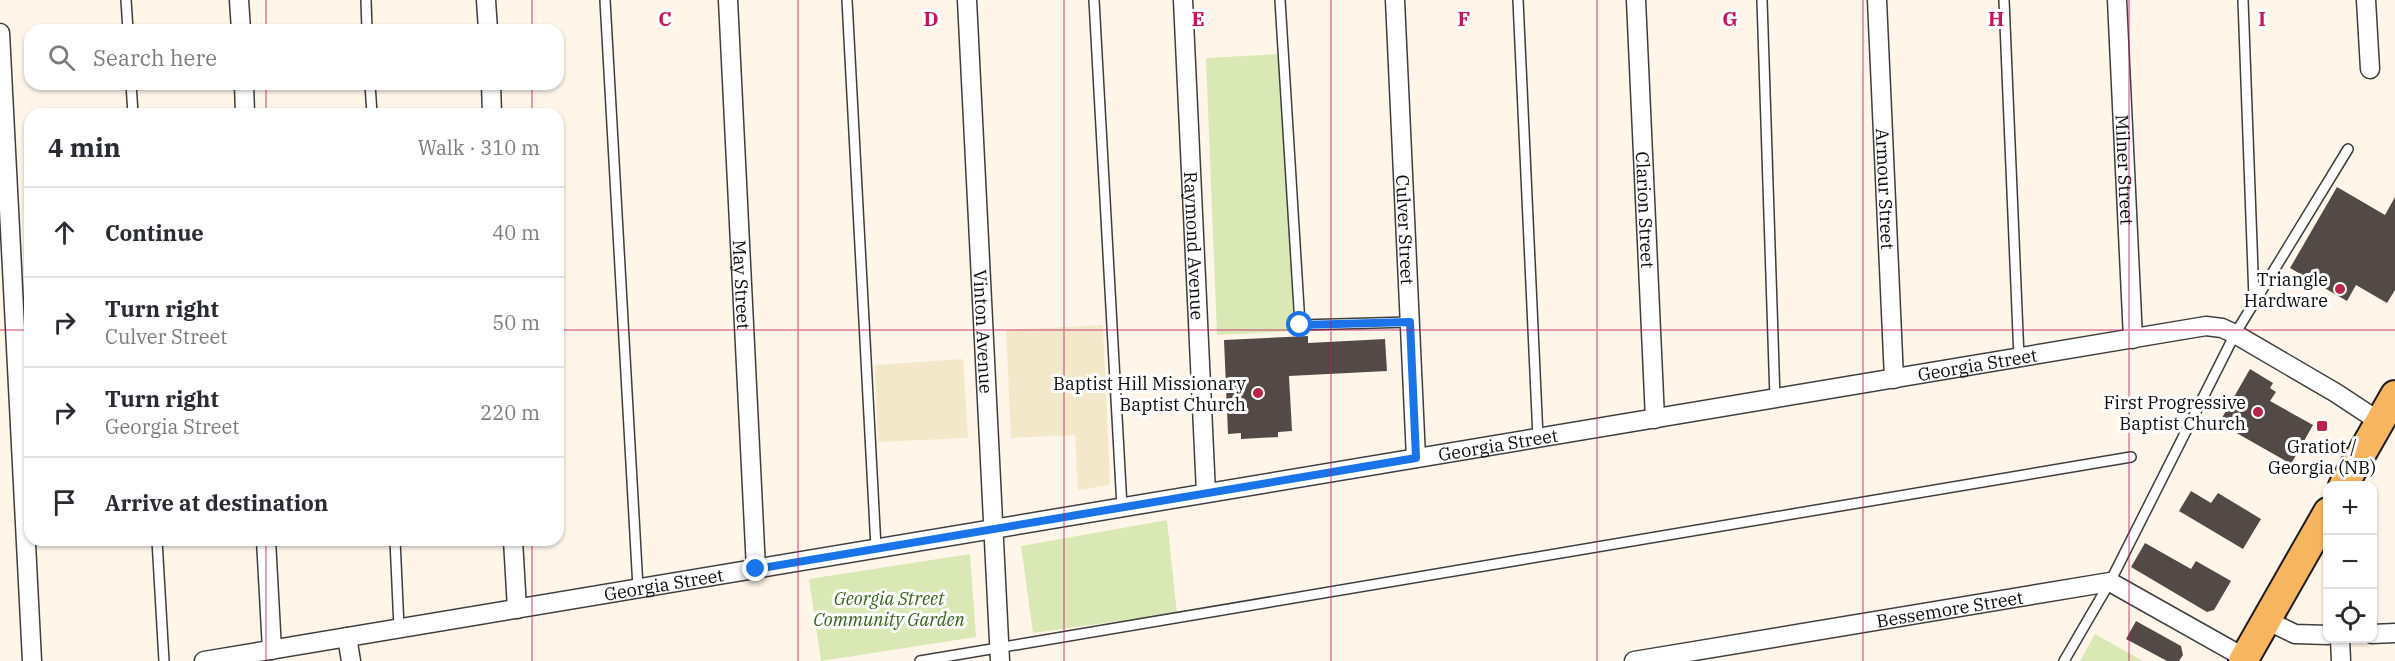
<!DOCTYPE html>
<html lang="en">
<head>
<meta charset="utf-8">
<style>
	:root { --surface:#fff; --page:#f2f2f3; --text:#2b2b33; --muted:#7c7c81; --line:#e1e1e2 }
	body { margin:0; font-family:"IBM Plex Serif",serif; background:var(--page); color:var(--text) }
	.controls { position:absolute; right:18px; bottom:18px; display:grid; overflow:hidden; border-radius:12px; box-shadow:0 2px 4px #0004 }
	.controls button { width:54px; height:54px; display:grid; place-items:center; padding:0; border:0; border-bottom:2px solid var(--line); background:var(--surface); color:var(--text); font:30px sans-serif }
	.stop { position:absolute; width:18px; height:18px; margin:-14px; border:4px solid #1a73e8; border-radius:50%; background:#fff }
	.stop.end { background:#1a73e8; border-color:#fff; box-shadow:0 2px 6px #0008 }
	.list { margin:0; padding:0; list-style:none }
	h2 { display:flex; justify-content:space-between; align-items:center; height:78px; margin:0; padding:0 24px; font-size:26px }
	h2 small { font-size:20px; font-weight:400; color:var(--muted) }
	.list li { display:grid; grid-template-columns:39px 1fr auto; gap:18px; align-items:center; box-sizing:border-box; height:90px; padding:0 24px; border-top:2px solid var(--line) }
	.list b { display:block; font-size:22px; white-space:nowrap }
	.list p { margin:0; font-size:20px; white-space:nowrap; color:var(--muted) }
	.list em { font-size:20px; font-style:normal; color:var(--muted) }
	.icon { flex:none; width:33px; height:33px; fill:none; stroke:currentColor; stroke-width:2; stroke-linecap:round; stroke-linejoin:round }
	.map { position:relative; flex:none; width:2395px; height:661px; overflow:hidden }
	.search { position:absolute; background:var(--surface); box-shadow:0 2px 4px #0004; left:24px; top:24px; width:540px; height:66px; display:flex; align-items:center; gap:15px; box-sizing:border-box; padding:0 21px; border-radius:18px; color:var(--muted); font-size:22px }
	.panel { position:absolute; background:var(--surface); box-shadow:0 2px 4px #0004; left:24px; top:108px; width:540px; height:438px; border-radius:18px }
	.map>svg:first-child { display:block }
	.farmland { fill:#f4e8ca }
	.green { fill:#d9e8b4 }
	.building { fill:#534a47 }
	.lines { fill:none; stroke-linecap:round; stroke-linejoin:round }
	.lane-casing { stroke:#3e3e3e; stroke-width:12 }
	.street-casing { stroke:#3e3e3e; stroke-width:21 }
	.primary-casing { stroke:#1c1c1c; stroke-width:32 }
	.lane { stroke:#fff; stroke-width:9 }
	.street { stroke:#fff; stroke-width:18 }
	.primary { stroke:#f8b560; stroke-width:28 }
	.route { stroke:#1a73e8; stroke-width:8 }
	.grid { fill:none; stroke:#c2185b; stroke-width:1.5; stroke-opacity:0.55 }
	.poi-dot { fill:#b92549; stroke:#fff; stroke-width:2 }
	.labels { text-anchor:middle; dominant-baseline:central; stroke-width:6; stroke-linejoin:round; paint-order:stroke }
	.street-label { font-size:18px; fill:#0b0b0b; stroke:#fff }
	.poi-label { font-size:18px; fill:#0b0b0b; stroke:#fff; text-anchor:end }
	.park-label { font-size:18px; font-style:italic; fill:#38611d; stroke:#fff }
	.grid-label { font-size:20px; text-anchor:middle; font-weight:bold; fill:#c2185b; stroke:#fff; stroke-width:6; stroke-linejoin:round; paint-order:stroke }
</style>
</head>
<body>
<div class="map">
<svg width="2395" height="661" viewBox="0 0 2395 661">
	<rect width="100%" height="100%" fill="#fff6e9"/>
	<path class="farmland" d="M1103,325L1110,485L1078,490L1075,435L1011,438L1006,330Z
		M963,359L968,438L878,442L875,365Z"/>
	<path class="green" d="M1281,54L1294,331L1217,335L1206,58Z
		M1167,520L1177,613L1033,633L1021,546Z
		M970,554L976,637L821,661L809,579Z
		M2095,634L2143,661H2080Z"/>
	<path class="building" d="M2337,187L2385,215L2395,197V290L2387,303L2356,285L2347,301L2290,268Z
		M1308,336V343L1385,339L1387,371L1289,376L1292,431L1278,432V437L1241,439V433L1228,434L1224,340Z
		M2250,369L2273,383L2270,388L2276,392L2270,401L2313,425L2291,464L2219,423Z
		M2191,491L2211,503L2218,493L2261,519L2243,549L2179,511Z
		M2145,543L2191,569L2196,561L2231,581L2214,610L2207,612L2131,567Z
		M2136,621L2181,646L2183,655L2179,661H2167L2126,639Z"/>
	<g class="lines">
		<defs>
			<path id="lane" d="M126,0L128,30
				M366,0L367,30
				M605,0L638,588
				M847,0L876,548
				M1094,0L1122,507
				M1280,0L1300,325L1410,322
				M1518,0L1538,438
				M1762,0L1775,399
				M2004,0L2019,358
				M2243,0L2254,299
				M131,84L133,114
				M370,84L372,114
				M157,540L164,661
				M395,540L399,628
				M920,661L2131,457
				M2064,661L2110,582L2235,334L2348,149"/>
			<g id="street">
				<path d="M239,0L241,30"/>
				<path d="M486,0L488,30"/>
				<path id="s1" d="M728,0L756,569"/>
				<path id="s2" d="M967,0L1000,661"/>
				<path id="s3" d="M1183,0L1206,493"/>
				<path id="s4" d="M1395,0L1416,458"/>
				<path id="s5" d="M1636,0L1655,419"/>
				<path id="s6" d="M1877,0L1894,379"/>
				<path id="s7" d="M2117,0L2133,339"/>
				<path d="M2366,0L2370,69"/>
				<path d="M0,33L32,661"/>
				<path d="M244,84L245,114"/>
				<path d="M491,84L492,114"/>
				<path d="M266,540L272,650"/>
				<path d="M513,540L517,609"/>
				<path d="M2266,620L2295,634L2328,635"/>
				<path d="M2372,634L2395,633"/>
				<path d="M347,637L351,661"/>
				<path d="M2340,638L2341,661"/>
				<path id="s8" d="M204,661L2206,326L2222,328L2235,334L2336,393L2380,422"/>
				<path id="s9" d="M1634,661L2110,582L2245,658"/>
			</g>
			<path id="primary" d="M2343,486L2395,395
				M2243,661L2328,512"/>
		</defs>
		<use href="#lane" class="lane-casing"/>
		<use href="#street" class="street-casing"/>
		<use href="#primary" class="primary-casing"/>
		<use href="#lane" class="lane"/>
		<use href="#street" class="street"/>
		<use href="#primary" class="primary"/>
	</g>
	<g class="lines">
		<path class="route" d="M756,569L1416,458L1410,322L1300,325"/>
	</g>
	<path class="grid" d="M266,0V30M532,0V30M798,0V661M1064,0V661M1331,0V661M1597,0V661M1863,0V661M2129,0V661M266,84V114M532,84V114M0,330H30M558,330H2395M266,540V661M532,540V661"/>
	<g class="poi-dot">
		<circle cx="2340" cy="289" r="6"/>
		<circle cx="1258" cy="393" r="6"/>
		<circle cx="2258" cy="412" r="6"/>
		<rect x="2316" y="420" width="12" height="12" rx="3"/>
	</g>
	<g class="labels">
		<g class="street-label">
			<text stroke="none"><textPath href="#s7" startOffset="170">Milner Street</textPath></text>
			<text stroke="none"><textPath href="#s6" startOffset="189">Armour Street</textPath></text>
			<text stroke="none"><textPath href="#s5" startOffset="210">Clarion Street</textPath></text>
			<text stroke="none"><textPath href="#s4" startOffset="230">Culver Street</textPath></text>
			<text stroke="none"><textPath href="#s3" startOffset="246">Raymond Avenue</textPath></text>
			<text stroke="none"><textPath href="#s1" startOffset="285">May Street</textPath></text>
			<text stroke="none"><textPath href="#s2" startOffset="332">Vinton Avenue</textPath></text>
			<text stroke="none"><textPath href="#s8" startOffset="1798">Georgia Street</textPath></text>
			<text stroke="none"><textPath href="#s8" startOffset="1312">Georgia Street</textPath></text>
			<text stroke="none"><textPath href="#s8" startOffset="466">Georgia Street</textPath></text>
			<text stroke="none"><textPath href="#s9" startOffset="320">Bessemore Street</textPath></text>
		</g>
		<g class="poi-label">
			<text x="2328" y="279">Triangle<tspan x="2328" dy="21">Hardware</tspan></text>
			<text x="1246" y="383">Baptist Hill Missionary<tspan x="1246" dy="21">Baptist Church</tspan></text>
			<text x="2246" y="402">First Progressive<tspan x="2246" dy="21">Baptist Church</tspan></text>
			<text x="2322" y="446" text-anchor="middle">Gratiot /<tspan x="2322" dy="21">Georgia (NB)</tspan></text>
		</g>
		<g class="park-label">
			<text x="889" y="598">Georgia Street<tspan x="889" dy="21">Community Garden</tspan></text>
		</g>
	</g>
	<g class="grid-label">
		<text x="665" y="26">C</text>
		<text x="931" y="26">D</text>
		<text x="1198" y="26">E</text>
		<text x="1464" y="26">F</text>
		<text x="1730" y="26">G</text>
		<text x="1996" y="26">H</text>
		<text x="2262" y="26">I</text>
	</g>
</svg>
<div class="controls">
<button>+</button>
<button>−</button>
<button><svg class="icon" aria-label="locate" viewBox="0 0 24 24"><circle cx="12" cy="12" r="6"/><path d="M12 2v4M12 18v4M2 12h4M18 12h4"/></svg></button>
</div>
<div class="stop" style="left:1300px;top:325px"></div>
<div class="stop end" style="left:756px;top:569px"></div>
<div class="search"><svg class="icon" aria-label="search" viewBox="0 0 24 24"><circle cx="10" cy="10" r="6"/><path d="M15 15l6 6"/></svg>Search here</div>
<section class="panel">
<h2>4 min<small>Walk · 310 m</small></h2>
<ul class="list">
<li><svg class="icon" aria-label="ahead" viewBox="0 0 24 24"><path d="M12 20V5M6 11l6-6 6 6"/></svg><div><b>Continue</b></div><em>40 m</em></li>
<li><svg class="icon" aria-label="right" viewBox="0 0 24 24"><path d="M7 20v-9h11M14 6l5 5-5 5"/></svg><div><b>Turn right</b><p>Culver Street</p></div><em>50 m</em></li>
<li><svg class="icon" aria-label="right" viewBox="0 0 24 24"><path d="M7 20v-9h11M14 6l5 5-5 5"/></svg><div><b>Turn right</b><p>Georgia Street</p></div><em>220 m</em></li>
<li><svg class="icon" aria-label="arrive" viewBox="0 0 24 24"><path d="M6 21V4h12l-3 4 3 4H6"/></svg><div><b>Arrive at destination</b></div></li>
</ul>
</section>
</div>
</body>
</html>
